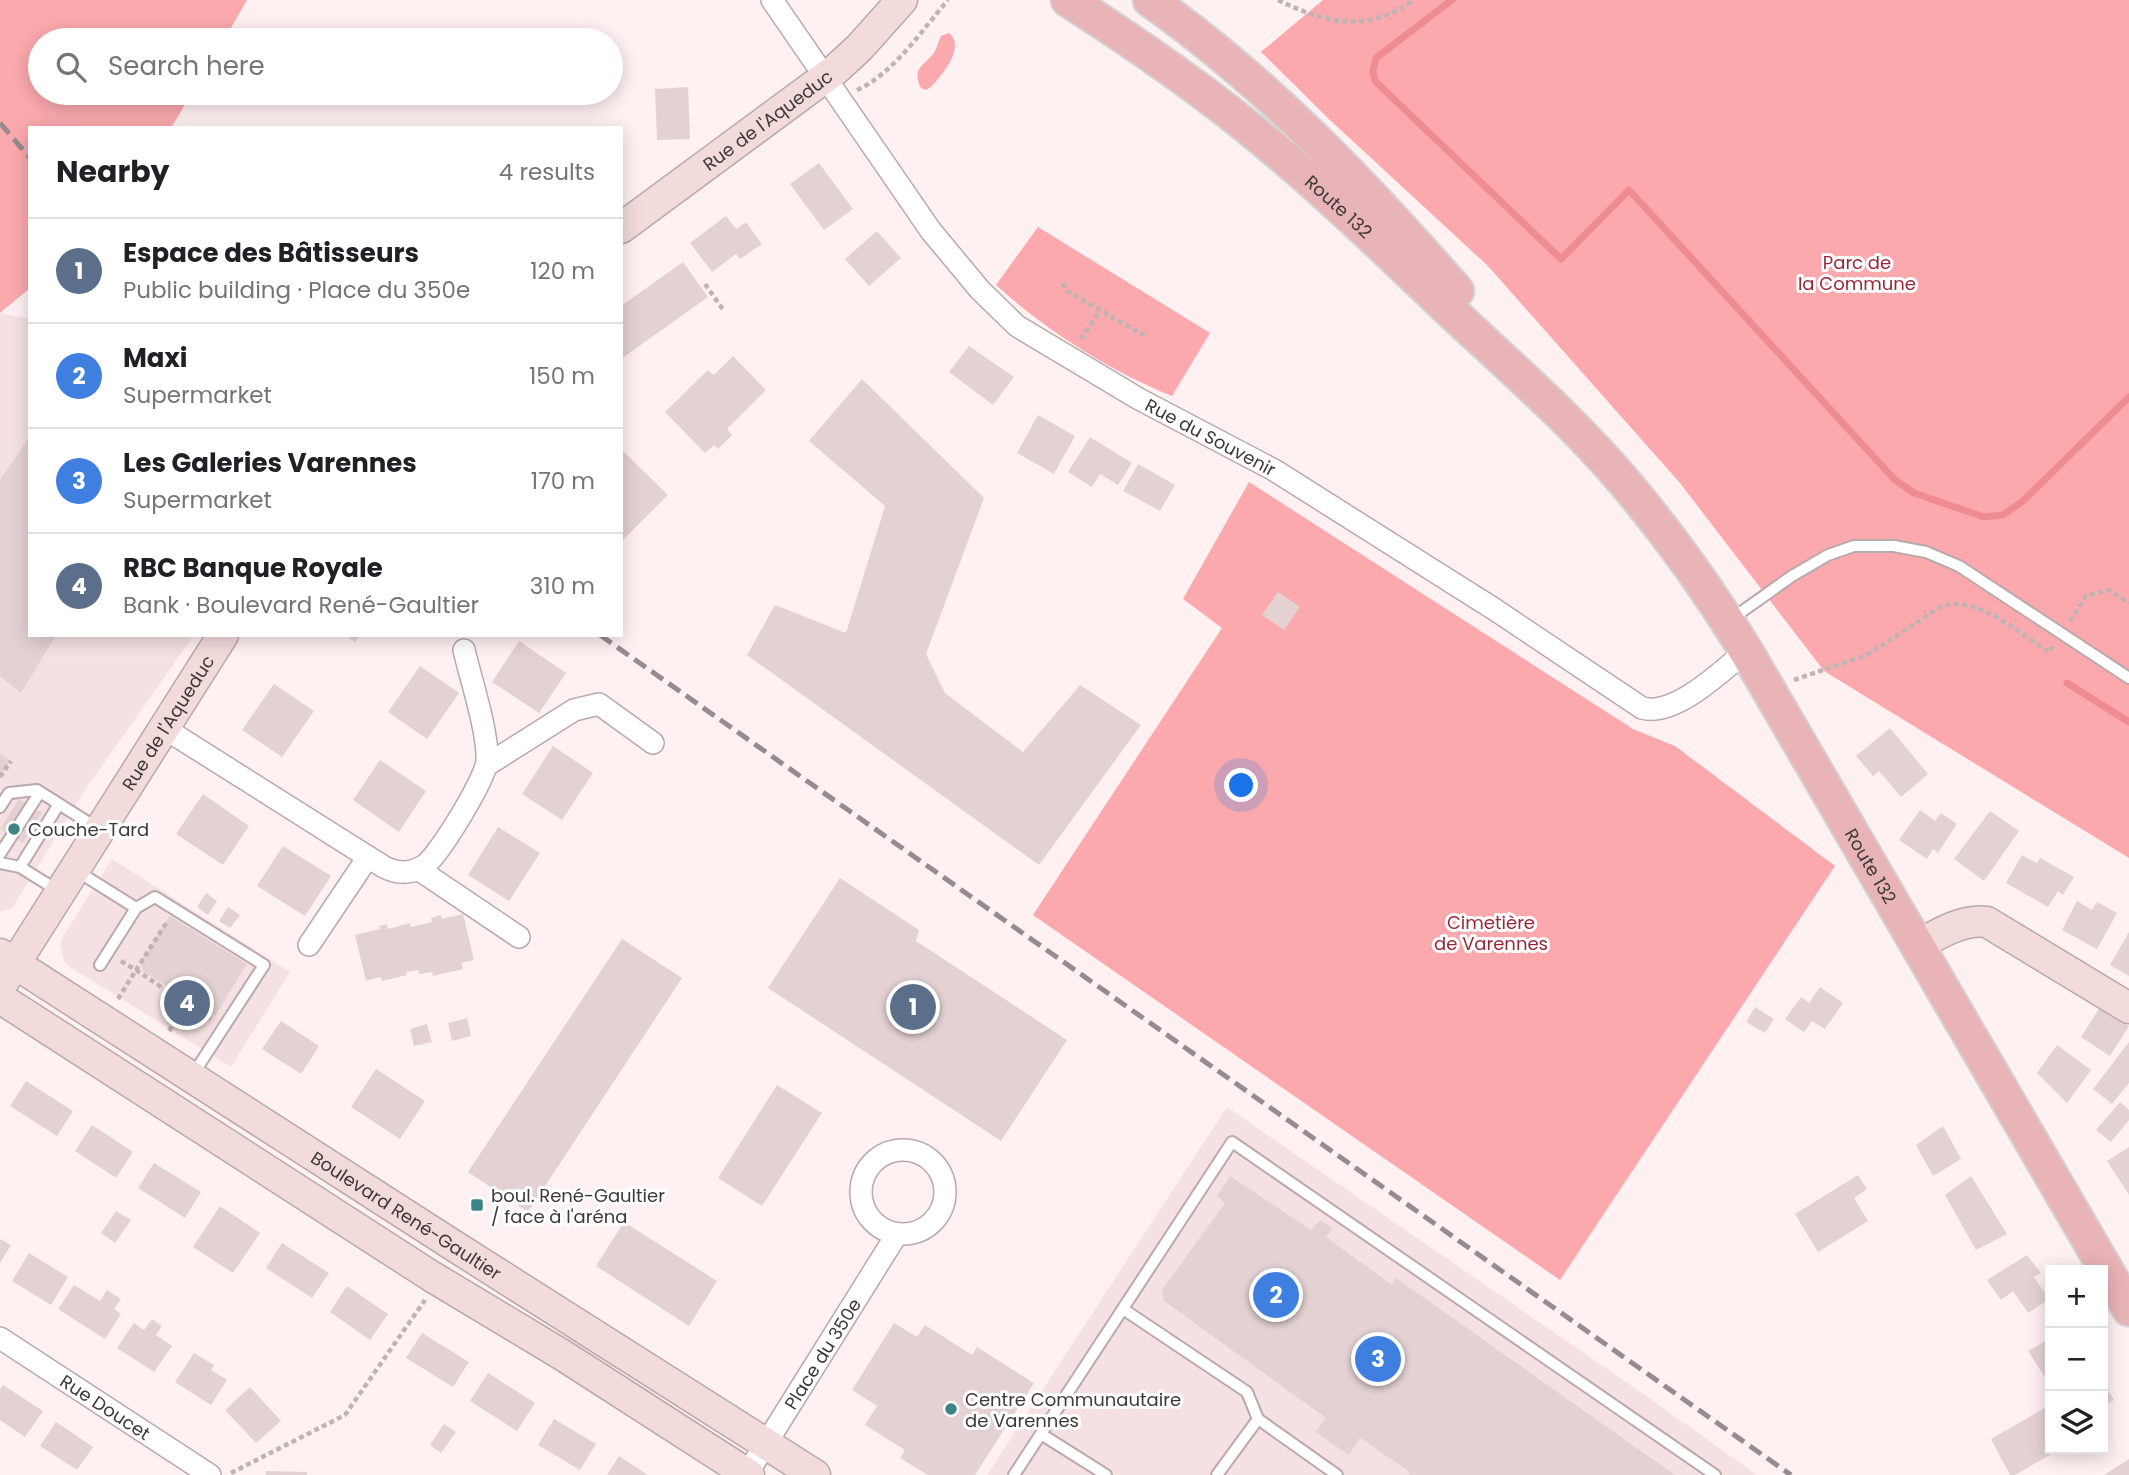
<!DOCTYPE html>
<html lang="en">
<head>
<meta charset="utf-8">
<style>
	:root { --surface:#fff; --page:#f2f2f2; --text:#202124; --muted:#757577; --line:#e0e0e0; --accent:#1a73e8 }
	body { margin:0; font-family:Poppins,sans-serif; background:var(--page); color:var(--text) }
	.controls { position:absolute; right:21px; bottom:21px; display:grid; overflow:hidden; border-radius:0px; box-shadow:0 4px 18px #0003 }
	.controls button { width:63px; height:63px; display:grid; place-items:center; padding:0; border:0; border-bottom:2px solid var(--line); background:var(--surface); color:var(--text); font:35px sans-serif }
	.you { position:absolute; left:1242px; top:786px; width:24px; height:24px; margin:-18px; border:5px solid #fff; border-radius:50%; background:#1a73e8; box-shadow:0 0 0 10px #1a73e833 }
	.badge { display:grid; place-items:center; width:46px; height:46px; border-radius:50%; background:var(--accent); color:#fff; font-size:23px; font-weight:700 }
	.pin { position:absolute; translate:-50% -50%; border:4px solid #fff; box-shadow:0 2px 7px #0006 }
	.list { margin:0; padding:0; list-style:none }
	h2 { display:flex; justify-content:space-between; align-items:center; height:91px; margin:0; padding:0 28px; font-size:30px }
	h2 small { font-size:23px; font-weight:400; color:var(--muted) }
	.list li { display:grid; grid-template-columns:46px 1fr auto; gap:21px; align-items:center; box-sizing:border-box; height:105px; padding:0 28px; border-top:2px solid var(--line) }
	.list b { display:block; font-size:26px; white-space:nowrap }
	.list p { margin:0; font-size:23px; white-space:nowrap; color:var(--muted) }
	.list em { font-size:23px; font-style:normal; color:var(--muted) }
	.icon { flex:none; width:38px; height:38px; fill:none; stroke:currentColor; stroke-width:2; stroke-linecap:round; stroke-linejoin:round }
	.map { position:relative; flex:none; width:2129px; height:1475px; overflow:hidden }
	.search { position:absolute; background:var(--surface); box-shadow:0 4px 18px #0003; left:28px; top:28px; width:595px; height:77px; display:flex; align-items:center; gap:18px; box-sizing:border-box; padding:0 24px; border-radius:38px; color:var(--muted); font-size:26px }
	.panel { position:absolute; background:var(--surface); box-shadow:0 4px 18px #0003; left:28px; top:126px; width:595px; height:511px; border-radius:0px }
	.map>svg:first-child { display:block }
	.built { fill:#f5e1e1 }
	.green { fill:#fba9ad }
	.lines { fill:none; stroke-linecap:round; stroke-linejoin:round }
	.stream { stroke:#ee8c92; stroke-width:7 }
	.building { fill:#e4d2d3 }
	.lane-casing { stroke:#baa9aa; stroke-width:14 }
	.street-casing { stroke:#baa9aa; stroke-width:24 }
	.secondary-casing { stroke:#baa9aa; stroke-width:33 }
	.primary-casing { stroke:#d5d3d3; stroke-width:37 }
	.path { stroke:#bfb3b3; stroke-width:4.5; stroke-dasharray:5 3.5; stroke-linecap:butt }
	.lane { stroke:#fff; stroke-width:10 }
	.street { stroke:#fff; stroke-width:21 }
	.secondary { stroke:#f3dadb; stroke-width:30 }
	.primary { stroke:#e8b4b8; stroke-width:33 }
	.rail { stroke:#978c8d; stroke-width:5; stroke-dasharray:14 7; stroke-linecap:butt }
	.poi-dot { fill:#3c8485; stroke:#fff; stroke-width:2.5 }
	.labels { text-anchor:middle; dominant-baseline:central; stroke-width:6; stroke-linejoin:round; paint-order:stroke }
	.street-label { font-size:18px; fill:#3f3838; stroke:#fff }
	.park-label { font-size:18px; fill:#982639; stroke:#fff }
	.poi-label { font-size:18px; fill:#3f3838; stroke:#fff; text-anchor:start }
</style>
</head>
<body>
<div class="map">
<svg width="2129" height="1475" viewBox="0 0 2129 1475">
	<rect width="100%" height="100%" fill="#fff0f1"/>
	<path class="built" d="M0,313L30,319V635H194L85,790L12,908L0,912Z
		M112,859L290,972L231,1067L67,965L64,960L60,945L62,938Z
		M1227,1107L1642,1393L1757,1475H987Z"/>
	<path class="green" d="M0,0H247L224,40H40V93H192L171,128H30V288L0,313Z
		M1323,0H2129V858L1824,671L1680,483L1488,266L1330,120L1261,52Z
		M949,33C966,47 942,75 931,87L926,90L921,88C911,68 924,66 934,53C937,48 938,42 941,36Z
		M1038,227L1210,333L1172,396C1108,370 1047,331 996,285Z
		M1249,482L1633,729L1675,746L1835,866L1560,1280L1033,915L1222,628L1183,599Z"/>
	<g class="lines">
		<path class="stream" d="M1452,0L1376,58L1373,71L1375,81L1561,259L1629,190L1895,480L1914,493L1984,517L2003,515L2023,501L2129,397
			M2067,683L2129,722"/>
	</g>
	<path class="building" d="M688,87L690,139L657,140L655,89Z
		M819,163L853,209L824,230L790,184Z
		M726,216L736,229L746,222L762,244L740,259L736,254L712,272L690,243Z
		M877,231L901,258L869,286L845,259Z
		M683,262L708,297L621,359V306Z
		M969,346L1014,377L993,405L949,372Z
		M733,356L766,390L727,429L732,435L718,449L714,445L705,453L665,412L708,370L714,375Z
		M862,379L984,498L926,654L945,693L1023,752L1080,685L1141,725L1039,865L747,655L775,605L846,633L885,506L809,441Z
		M1038,415L1075,436L1054,474L1017,453Z
		M30,436V635H56L21,693L0,676V480Z
		M1090,437L1132,463L1118,485L1100,474L1092,487L1068,472Z
		M621,449L668,495L621,542Z
		M1138,464L1175,485L1160,511L1123,491Z
		M1278,592L1300,607L1284,630L1262,615Z
		M345,635H360L355,642Z
		M519,641L566,673L539,713L492,682Z
		M420,666L459,693L427,739L388,712Z
		M274,684L314,711L282,757L242,730Z
		M1890,728L1928,774L1901,797L1879,771L1873,776L1856,756Z
		M553,746L593,773L562,820L522,794Z
		M0,754L11,761L0,777Z
		M380,760L426,791L399,832L353,800Z
		M203,794L249,826L223,865L176,834Z
		M19,799L42,813L23,843L0,829Z
		M1920,810L1935,821L1941,813L1957,824L1938,853L1933,849L1927,859L1899,840Z
		M1990,811L2019,831L1984,881L1954,859Z
		M498,827L540,853L509,901L468,875Z
		M283,846L331,876L305,916L257,886Z
		M2022,855L2037,863L2040,858L2074,877L2063,895L2058,891L2048,907L2006,883Z
		M840,878L919,930L916,941L1067,1040L1001,1141L768,988Z
		M206,893L217,901L208,915L197,907Z
		M2077,901L2092,910L2097,902L2117,913L2097,949L2062,930Z
		M228,907L240,915L230,928L219,921Z
		M463,914L474,960L461,963L463,969L433,976L432,972L419,974L418,970L406,972L407,975L382,981L380,977L366,981L355,935L380,929L379,926L387,924L388,929L410,923L411,927L432,922L431,918L441,915L442,919Z
		M170,916L247,964L215,1016L200,1007L195,1017L173,1003L179,993L143,971L141,961Z
		M2129,932V976L2110,965Z
		M622,939L682,978L528,1212L468,1172Z
		M1820,987L1843,1003L1825,1029L1812,1021L1804,1032L1785,1019L1801,997L1809,1003Z
		M1755,1007L1774,1019L1765,1033L1746,1022Z
		M2100,1007L2129,1026L2110,1056L2081,1037Z
		M467,1018L471,1036L452,1041L448,1023Z
		M281,1021L319,1046L301,1074L262,1049Z
		M427,1024L432,1042L414,1046L410,1029Z
		M2129,1042V1083L2112,1104L2093,1089Z
		M2057,1045L2091,1070L2067,1103L2037,1073Z
		M376,1069L425,1101L400,1139L351,1107Z
		M26,1081L73,1111L57,1136L10,1106Z
		M777,1085L822,1113L762,1206L718,1178Z
		M2120,1102L2129,1110V1120L2111,1142L2096,1130Z
		M92,1125L133,1152L116,1178L75,1151Z
		M1943,1126L1961,1159L1933,1176L1916,1145Z
		M2129,1147V1195L2107,1161Z
		M154,1163L201,1192L185,1218L138,1188Z
		M1858,1175L1867,1189L1854,1198L1868,1221L1818,1252L1795,1214Z
		M1230,1176L1311,1230L1320,1220L1333,1228L1326,1237L1392,1285L1396,1278L1675,1475H1408L1410,1472L1360,1438L1349,1455L1315,1432L1326,1418L1164,1301L1162,1290L1225,1203L1217,1196Z
		M1971,1176L2007,1234L1976,1250L1945,1195Z
		M220,1206L260,1233L233,1273L193,1247Z
		M116,1211L131,1220L115,1243L101,1233Z
		M624,1222L717,1281L689,1326L596,1266Z
		M0,1239L11,1245L0,1263Z
		M282,1243L329,1273L312,1298L266,1268Z
		M29,1253L68,1277L51,1305L12,1281Z
		M2027,1255L2041,1273L2034,1277L2049,1299L2028,1313L2013,1291L2001,1300L1987,1280Z
		M74,1285L100,1301L107,1290L121,1299L114,1309L121,1314L105,1339L58,1309Z
		M347,1286L388,1314L370,1340L330,1312Z
		M152,1319L162,1326L156,1335L172,1346L154,1372L117,1348L134,1323L144,1330Z
		M894,1323L917,1337L925,1325L972,1355L977,1347L1034,1383L975,1475H928L900,1458L905,1450L865,1425L877,1406L852,1390Z
		M422,1333L469,1362L453,1387L406,1358Z
		M2050,1338V1385L2028,1351Z
		M194,1353L214,1365L211,1370L227,1380L211,1405L175,1382Z
		M488,1373L535,1403L517,1431L470,1401Z
		M2103,1382L2114,1400L2103,1406Z
		M3,1385L43,1411L25,1437L0,1420V1389Z
		M250,1387L281,1421L256,1443L225,1410Z
		M2050,1405V1449H2060L2015,1475H2010L1991,1439Z
		M554,1419L596,1444L580,1470L538,1445Z
		M56,1422L93,1447L77,1470L40,1446Z
		M444,1424L456,1432L441,1453L430,1445Z
		M619,1456L648,1475H607Z
		M2129,1459V1475H2104Z
		M266,1471L307,1472V1475H266Z"/>
	<g class="lines">
		<defs>
			<path id="lane" d="M1730,620L1792,576L1828,555L1854,546H1894L1926,552L1959,566L2129,678
				M0,807L9,793L37,790L59,804
				M0,854L40,792
				M0,863L20,867
				M77,871L136,908L100,965
				M60,892L20,867L59,804L97,828
				M136,908L155,897L264,965L192,1076
				M1123,1309L1247,1392L1258,1419L1337,1475
				M1041,1434L1106,1475
				M1014,1475L1232,1142L1715,1475
				M1217,1475L1258,1419"/>
			<g id="street">
				<path id="s1" d="M772,0L931,231L980,290L1017,326L1139,399L1274,470L1494,609L1642,708C1675,717 1722,671 1746,651"/>
				<path d="M164,728L384,867C398,874 412,874 425,865C439,855 487,777 487,760C488,731 471,680 464,650"/>
				<path d="M487,765L574,710L599,704L653,743"/>
				<path d="M418,869L519,937"/>
				<path d="M309,945L368,857"/>
				<circle cx="903" cy="1192" r="42"/>
				<path id="s2" d="M0,1338L210,1475"/>
				<path id="s3" d="M747,1474L897,1234"/>
			</g>
			<g id="secondary">
				<path id="s4" d="M621,228L835,70L859,48L902,0"/>
				<path d="M1917,946C1938,934 1962,919 1987,922L2129,1008"/>
				<path id="s5" d="M0,954L459,1249L815,1475"/>
				<path id="s6" d="M4,981L223,635"/>
				<path d="M0,998L431,1276L564,1356L749,1475"/>
			</g>
			<g id="primary">
				<path id="s7" d="M1068,0C1129,39 1189,80 1245,125C1315,181 1380,244 1445,306C1506,363 1572,420 1626,484C1670,536 1710,592 1746,651L2129,1309"/>
				<path d="M1150,0C1266,82 1363,184 1457,291"/>
			</g>
		</defs>
		<use href="#lane" class="lane-casing"/>
		<use href="#street" class="street-casing"/>
		<use href="#secondary" class="secondary-casing"/>
		<use href="#primary" class="primary-casing"/>
		<path class="path" d="M1278,0C1327,24 1367,33 1414,0
			M857,90C892,75 923,29 948,0
			M1063,283L1067,291L1145,336
			M705,284L724,311
			M1081,339L1100,311
			M2070,621L2086,596L2109,590L2129,603
			M1794,680L1867,655L1942,606C1978,595 2020,634 2049,652L2053,646
			M0,777L11,761
			M121,961L136,970L167,922
			M118,999L136,970L176,997L173,1003L195,1017L198,1011L211,1019
			M169,1031L183,1010
			M231,1473L345,1415L425,1300"/>
		<use href="#lane" class="lane"/>
		<use href="#street" class="street"/>
		<use href="#secondary" class="secondary"/>
		<use href="#primary" class="primary"/>
		<path class="rail" d="M0,123L30,158
			M600,635L1791,1475"/>
	</g>
	<g class="poi-dot">
		<circle cx="14" cy="829" r="7"/>
		<rect x="470" y="1198" width="14" height="14" rx="3.5"/>
		<circle cx="951" cy="1409" r="7"/>
	</g>
	<g class="labels">
		<g class="street-label">
			<text stroke="none"><textPath href="#s4" startOffset="182">Rue de l'Aqueduc</textPath></text>
			<text stroke="none"><textPath href="#s7" startOffset="341">Route 132</textPath></text>
			<text stroke="none"><textPath href="#s1" startOffset="632">Rue du Souvenir</textPath></text>
			<text stroke="none"><textPath href="#s6" startOffset="306">Rue de l'Aqueduc</textPath></text>
			<text stroke="none"><textPath href="#s7" startOffset="1195">Route 132</textPath></text>
			<text stroke="none"><textPath href="#s5" startOffset="483">Boulevard René-Gaultier</textPath></text>
			<text stroke="none"><textPath href="#s3" startOffset="142">Place du 350e</textPath></text>
			<text stroke="none"><textPath href="#s2" startOffset="126">Rue Doucet</textPath></text>
		</g>
		<g class="park-label">
			<text x="1857" y="262">Parc de<tspan x="1857" dy="21">la Commune</tspan></text>
			<text x="1491" y="922">Cimetière<tspan x="1491" dy="21">de Varennes</tspan></text>
		</g>
		<g class="poi-label">
			<text x="28" y="829">Couche-Tard</text>
			<text x="491" y="1195">boul. René-Gaultier<tspan x="491" dy="21">/ face à l'aréna</tspan></text>
			<text x="965" y="1399">Centre Communautaire<tspan x="965" dy="21">de Varennes</tspan></text>
		</g>
	</g>
</svg>
<div class="controls">
<button>+</button>
<button>−</button>
<button><svg class="icon" aria-label="layers" viewBox="0 0 24 24"><path d="M12 4l9 5-9 5-9-5zM3 14l9 5 9-5"/></svg></button>
</div>
<div class="you"></div>
<div class="pin badge" style="left:913px;top:1007px;background:#5c6f8a">1</div>
<div class="pin badge" style="left:1276px;top:1295px;background:#3f7fe0">2</div>
<div class="pin badge" style="left:1378px;top:1359px;background:#3f7fe0">3</div>
<div class="pin badge" style="left:187px;top:1003px;background:#5c6f8a">4</div>
<div class="search"><svg class="icon" aria-label="search" viewBox="0 0 24 24"><circle cx="10" cy="10" r="6"/><path d="M15 15l6 6"/></svg>Search here</div>
<section class="panel">
<h2>Nearby<small>4 results</small></h2>
<ul class="list">
<li><span class="badge" style="background:#5c6f8a">1</span><div><b>Espace des Bâtisseurs</b><p>Public building · Place du 350e</p></div><em>120 m</em></li>
<li><span class="badge" style="background:#3f7fe0">2</span><div><b>Maxi</b><p>Supermarket</p></div><em>150 m</em></li>
<li><span class="badge" style="background:#3f7fe0">3</span><div><b>Les Galeries Varennes</b><p>Supermarket</p></div><em>170 m</em></li>
<li><span class="badge" style="background:#5c6f8a">4</span><div><b>RBC Banque Royale</b><p>Bank · Boulevard René-Gaultier</p></div><em>310 m</em></li>
</ul>
</section>
</div>
</body>
</html>
